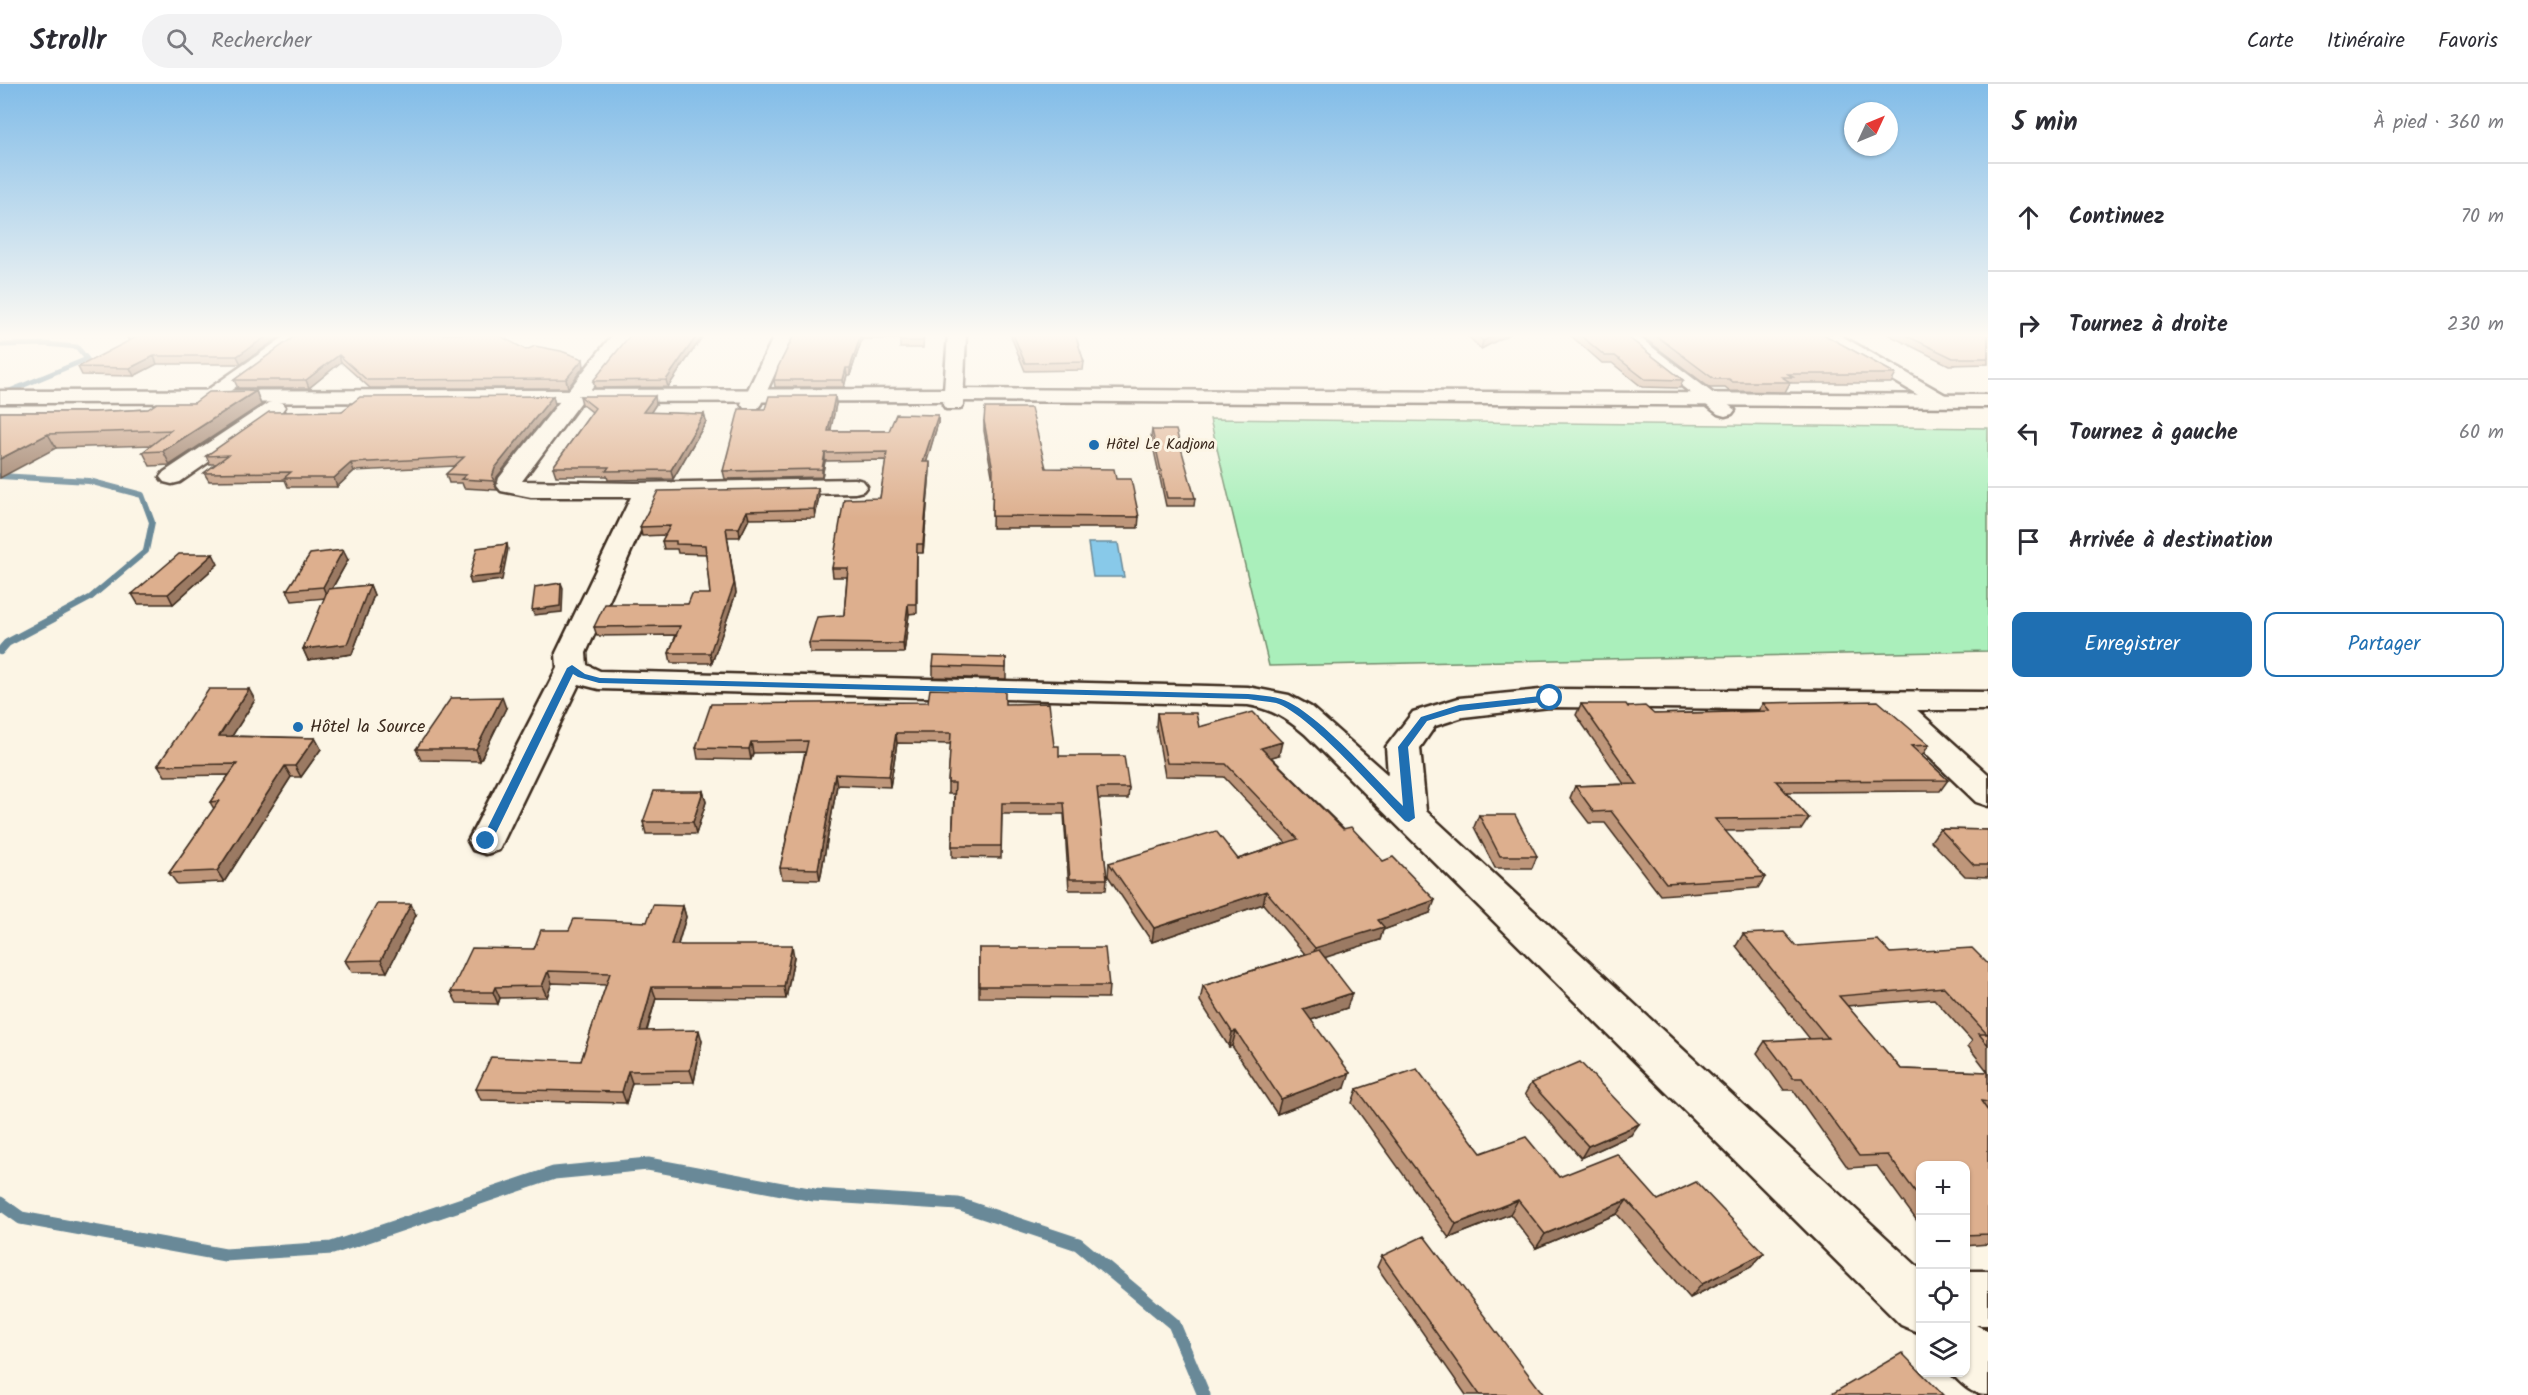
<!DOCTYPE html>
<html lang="fr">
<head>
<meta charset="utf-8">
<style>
	:root { --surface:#fff; --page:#f2f2f3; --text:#2b2b33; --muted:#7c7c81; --line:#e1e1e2; --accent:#1f6fb2 }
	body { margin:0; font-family:Kalam,sans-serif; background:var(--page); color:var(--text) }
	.controls { position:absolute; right:18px; bottom:18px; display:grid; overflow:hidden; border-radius:12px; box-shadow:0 2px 4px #0004 }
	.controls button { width:54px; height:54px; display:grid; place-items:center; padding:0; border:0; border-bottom:2px solid var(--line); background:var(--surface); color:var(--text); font:30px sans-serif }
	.compass { position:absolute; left:1844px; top:18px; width:54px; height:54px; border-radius:50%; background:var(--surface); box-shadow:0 2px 4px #0004; rotate:46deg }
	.stop { position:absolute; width:18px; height:18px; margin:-14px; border:4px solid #1f6fb2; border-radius:50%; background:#fff }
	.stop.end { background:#1f6fb2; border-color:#fff; box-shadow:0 2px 6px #0008 }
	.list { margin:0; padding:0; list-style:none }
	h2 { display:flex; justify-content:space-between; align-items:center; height:78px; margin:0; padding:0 24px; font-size:26px }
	h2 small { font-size:20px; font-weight:400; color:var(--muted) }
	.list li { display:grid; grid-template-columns:39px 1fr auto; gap:18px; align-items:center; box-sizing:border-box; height:108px; padding:0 24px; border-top:2px solid var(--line) }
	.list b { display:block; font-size:22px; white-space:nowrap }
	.list em { font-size:20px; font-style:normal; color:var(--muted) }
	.actions { display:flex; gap:12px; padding:18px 24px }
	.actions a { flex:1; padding:14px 0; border:2px solid var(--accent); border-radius:12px; text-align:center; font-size:21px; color:var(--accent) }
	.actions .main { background:var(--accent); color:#fff }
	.icon { flex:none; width:33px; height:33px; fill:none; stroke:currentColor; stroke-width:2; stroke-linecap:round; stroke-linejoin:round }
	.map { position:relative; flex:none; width:1988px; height:1311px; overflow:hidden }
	header { display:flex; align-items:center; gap:36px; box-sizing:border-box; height:84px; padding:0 30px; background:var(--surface); border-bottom:2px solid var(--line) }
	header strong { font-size:28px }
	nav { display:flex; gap:33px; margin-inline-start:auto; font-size:21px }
	.search { width:420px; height:54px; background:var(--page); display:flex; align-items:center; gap:15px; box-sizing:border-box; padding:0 21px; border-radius:33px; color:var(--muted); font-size:22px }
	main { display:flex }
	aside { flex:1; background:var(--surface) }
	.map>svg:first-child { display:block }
	.green { fill:#aaefbb; stroke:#728c6c; stroke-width:1.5 }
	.water { fill:#88c9e9; stroke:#698998; stroke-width:1.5 }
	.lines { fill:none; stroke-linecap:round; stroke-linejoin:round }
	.stream-far3 { stroke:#698998; stroke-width:5 }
	.stream-far2 { stroke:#698998; stroke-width:6 }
	.stream-far1 { stroke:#698998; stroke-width:8 }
	.stream { stroke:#698998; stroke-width:13 }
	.minor-casing { stroke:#3b2a1e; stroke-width:5 }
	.major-casing { stroke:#3b2a1e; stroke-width:5 }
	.minor { fill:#fcf5e5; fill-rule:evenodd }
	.major { fill:#fcf5e5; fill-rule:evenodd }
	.wall { fill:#be967a; stroke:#3b2a1e; stroke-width:1.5 }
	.shaded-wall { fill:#9b7a63; stroke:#3b2a1e; stroke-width:1.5 }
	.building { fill:#ddaf8e; stroke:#3b2a1e; stroke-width:1.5 }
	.route { fill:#1f6fb2 }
	.poi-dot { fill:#1f6fb2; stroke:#fcf5e5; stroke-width:2 }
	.labels { text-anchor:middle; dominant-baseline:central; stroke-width:6; stroke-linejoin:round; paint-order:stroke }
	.far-poi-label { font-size:15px; fill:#3b2a1e; stroke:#fcf5e5; text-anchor:start }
	.poi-label { font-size:18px; fill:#3b2a1e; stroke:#fcf5e5; text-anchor:start }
</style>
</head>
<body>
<header>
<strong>Strollr</strong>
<div class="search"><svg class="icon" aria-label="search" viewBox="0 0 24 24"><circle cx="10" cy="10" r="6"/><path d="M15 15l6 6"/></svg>Rechercher</div>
<nav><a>Carte</a><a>Itinéraire</a><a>Favoris</a></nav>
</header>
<main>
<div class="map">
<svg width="1988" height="1311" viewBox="0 0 1988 1311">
	<rect width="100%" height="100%" fill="#fcf5e5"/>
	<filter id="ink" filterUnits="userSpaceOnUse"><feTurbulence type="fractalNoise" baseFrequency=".0167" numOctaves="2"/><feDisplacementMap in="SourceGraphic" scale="12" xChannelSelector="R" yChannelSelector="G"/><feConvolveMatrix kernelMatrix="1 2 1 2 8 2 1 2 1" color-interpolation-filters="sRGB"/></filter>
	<g filter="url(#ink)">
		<path class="green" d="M1210,335L1988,344V567L1269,582Z"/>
		<path class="water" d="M1088,459H1118L1124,493H1093Z"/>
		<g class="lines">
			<path class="stream-far3" d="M0,261L46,260L77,263L87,275L0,311"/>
			<path class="stream-far2" d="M0,392L89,397L142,411L152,438L146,467L90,514L51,535"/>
			<path class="stream-far1" d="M0,567L7,559L54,534"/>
			<path class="stream" d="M0,1119L21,1134L225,1171L332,1164L554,1089L648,1080L814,1111L958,1120L1078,1160L1174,1240L1204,1311"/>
			<defs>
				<path id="minor" d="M128,250H148C143,257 137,258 130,256Z
					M288,250H309L201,328L194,330L187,328L184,324L187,320Z
					M613,250H632L522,397L635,399L855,395L863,397L867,402L863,407L855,409L655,413L586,569L587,581L600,587L1248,603L1289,611L1311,623L1388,691L1386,663L1413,628L1459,614L1550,605L1988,608V626H1917L1988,690V722L1976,718L1880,626L1550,623L1463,633L1435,642L1420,664L1426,727L1920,1185V1249L1901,1241L1305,650C1287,635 1272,625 1248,621L599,605L579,600L499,766L486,770L473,766L468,757L557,584L556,569L631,413H531L501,407L497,402L499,394Z
					M775,250H793L761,320L758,324H744L741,320Z
					M948,250H966L963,321L960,325H946L943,321Z
					M1614,250H1635L1735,326L1732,330L1725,332L1718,330Z
					M1815,250H1838L1949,313L1952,317L1949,321H1935Z
					M275,317L282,319L285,323L282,327L180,398L172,400L164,398L160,393L164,388L268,319Z
					M1966,1187H1988V1241H1976L1988,1247V1311C1971,1311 1962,1300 1950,1288H1966Z"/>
				<path id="major" d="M954,305L1988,311V323L954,317L0,319V307Z"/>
			</defs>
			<use href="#minor" class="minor-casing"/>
			<use href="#major" class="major-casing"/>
			<use href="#minor" class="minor"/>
			<use href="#major" class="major"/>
		</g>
		<path class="wall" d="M284,250L241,280H157L134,292L82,291L78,283Z
			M298,250L526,266L584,282L568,304H370L341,278L309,304H238L234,296Z
			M704,250L668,303L595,304L593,297Z
			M795,250H932L924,251L923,264H900V255H862L850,291H847L844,303H775L774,296Z
			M1010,250H1075L1084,278L1083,286L1025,287Z
			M1466,250H1508L1481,265Z
			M1569,250H1624L1683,296L1680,304L1642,303L1612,279H1602Z
			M1639,250H1823L1896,290L1891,299H1790L1785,308L1729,307L1725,304H1710Z
			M1887,250H1988V280L1949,281Z
			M256,307L261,321L170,381L150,382L143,368L152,361L56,364L0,328H95L148,325L194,319Z
			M580,312L656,320L650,329L704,330L706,338L673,395L608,396L607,392H556L553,383L592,328L582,320Z
			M835,312L836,320L830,347H889L938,331V339L926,378L930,386L923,469H917V529L909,530L904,569H810L809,559L844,531L847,493H833L832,484L880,414L886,376L825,377L822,393L725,395L723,387L765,325Z
			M555,320L497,393L495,401L497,406L464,404L462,399H449L446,390L455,382L354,387L337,403H288L285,396L209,397L204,389L216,380H210L206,372L342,327Z
			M984,337L1046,384L1139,433L1138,444H992L993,396L984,347Z
			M1152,346L1195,414L1194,422H1166L1151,353Z
			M818,404L819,412L815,434L749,435L740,453H727L736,509L712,579H671L669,569L676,551L597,552L594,543L688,520L710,510L706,470L678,469L677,465H664L662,457L665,451L642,452L640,443Z
			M348,476L332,505L370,501L374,511L352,570L308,576L303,565L325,514L292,517L287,506Z
			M218,480L173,520H138L132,510Z
			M1006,574V595L933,593V582Z
			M255,616L232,652L315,654L321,665L301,693H291L224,798L177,800L169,789L214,725L210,718L229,691L165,692L158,681Z
			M1763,619L1929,661L1922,672L1948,696L1940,707L1786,708L1809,734L1801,746L1724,747L1765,793L1758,804L1660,811L1605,739H1589L1570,714L1575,702L1624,700L1576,631L1581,620L1628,623L1654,630L1758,627Z
			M1005,620L1054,662L1059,672L1129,704L1128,715H1098L1107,795L1106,806H1069L1064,730H1002L1001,774L952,773V762L954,710H948V699L951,660L897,659L890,703L837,701L820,796L782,795L780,784L805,668L753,669L751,676L698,675L696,664Z
			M506,624L480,677L421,676L416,665Z
			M1157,629L1199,643L1279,671L1271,673L1430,829L1383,846L1380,856L1325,873L1347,924L1311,936L1345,1004L1277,1030L1232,962L1229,963L1200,917L1203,902L1305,870L1263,820L1152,858L1108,792L1109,779L1238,775L1286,759L1224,693L1165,692L1156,642Z
			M703,707L706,718L696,750H646L643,738Z
			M1479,731L1537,772L1532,784H1495L1474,743Z
			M1940,745L1988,746V793L1965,792L1931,757Z
			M683,822L686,833L678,861L794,873L786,915L656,914L647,947L702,957L694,998L632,999L626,1019L481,1016L476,1005L581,977L606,901L552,899L547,913L500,914L498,920L457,919L451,908L569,846L647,838Z
			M416,831L387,888H352L345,877Z
			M1743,850L1796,862L1890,869L1988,880V988L1968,962L1972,957L1934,915L1847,922L1901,985L1988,988V1160L1965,1162V1082H1920V1141L1877,1082L1848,1084L1793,1006H1784L1757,969L1765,957L1810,955L1736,862Z
			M979,864L1109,902L1108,914L979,913Z
			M1531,999L1631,1051L1581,1074L1525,1010Z
			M1357,1005L1481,1069L1559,1093L1658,1116L1764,1169L1751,1183L1690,1214L1617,1130L1536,1164L1510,1130L1449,1154L1352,1019Z
			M1382,1172L1544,1311H1466L1377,1183Z"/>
		<path class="shaded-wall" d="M270,250H284L241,280L237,272Z
			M698,250H704L668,303L666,296Z
			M861,250L862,255L850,291V284Z
			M1496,250L1508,251L1481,265L1483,257Z
			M339,271L341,278L309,304L306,296Z
			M154,272L157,280L134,292L130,284Z
			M583,275L584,282L568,304L566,295Z
			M846,284L847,291L844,303L843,296Z
			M256,307L261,321L170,381L163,367Z
			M553,312L555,320L497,393L495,401L492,393L495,384Z
			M655,312L656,320L645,337L643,328Z
			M835,312L836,320L829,355L828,347Z
			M704,330L706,338L673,395L671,386Z
			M938,331V339L924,387L923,378Z
			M48,350L56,364L0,394V375Z
			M825,369V377L822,393V385Z
			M930,378V386L923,469V460Z
			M351,379L354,387L337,403L334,394Z
			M818,404L819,412L815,434L814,425Z
			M747,427L749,435L740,453L739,444Z
			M726,444L736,509L712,579L710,569Z
			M507,460L508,465L502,496L471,500L469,494Z
			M343,466L348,476L327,513L323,503Z
			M213,470L218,480L173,520L168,510Z
			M561,499L563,504L562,528L534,531L532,526Z
			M370,501L374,511L352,570L308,576L303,565Z
			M908,520L909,530L904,569L903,560Z
			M249,605L255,616L225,663L219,652Z
			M502,613L506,624L480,677L476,665Z
			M896,649L897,659L890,703L889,692Z
			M315,654L321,665L301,693L295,682Z
			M751,658L753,669L751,676L749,665Z
			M1282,658L1279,671L1259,677L1261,664Z
			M285,682L291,693L224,798L217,787Z
			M835,690L837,701L820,796L818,785Z
			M703,707L706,718L696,750L693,738Z
			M1266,807L1263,820L1152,858L1154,844Z
			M1435,816L1430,829L1383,846L1380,856L1311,878L1315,864L1378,836Z
			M411,820L416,831L387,888L381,876Z
			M683,822L686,833L674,873L671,861Z
			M792,861L794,873L786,915L784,903Z
			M548,887L552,899L547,913L542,902Z
			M495,903L500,914L498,920L493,908Z
			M652,903L656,914L643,958L640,947Z
			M1352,909L1347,924L1299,940L1303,925Z
			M699,946L702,957L694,998L690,986Z
			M1236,947L1232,962L1229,963L1232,948Z
			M628,987L632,999L626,1019L622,1008Z
			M1350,989L1345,1004L1277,1030L1281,1015Z
			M1639,1040L1631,1051L1581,1074L1588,1062Z
			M1518,1116L1510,1130L1449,1154L1456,1140Z
			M1627,1116L1617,1130L1536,1164L1545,1150Z
			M1764,1169L1751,1183L1690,1214L1702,1200Z"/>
		<path class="building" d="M142,250H270L237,272H154L130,284L78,283Z
			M298,250H497L526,266L535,262L561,267L583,275L566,295L367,296L339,271L306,296H234Z
			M631,250H698L666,296L593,297Z
			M795,250H861L850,284H846L843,296H774L778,283Z
			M901,250H923L922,257H900Z
			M1013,250H1075L1084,278L1025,279Z
			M1476,250H1496L1483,257Z
			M1579,250H1624L1683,296L1645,295L1615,272H1605Z
			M1654,250H1823L1896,290H1788L1793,293H1782L1790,298H1733L1729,295H1714Z
			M1903,250H1988V274H1953Z
			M256,307L163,367L143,368L171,346L48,350L0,375V328H95L148,325L157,319H194L209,308Z
			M553,312L495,384L492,393L494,397L461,395L466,391L446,390L464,373L351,379L334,394H284L291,388L204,389L228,371L206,372L269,328L342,327L360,313Z
			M580,312H655L643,328L704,330L671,386L606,387L609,383H553L595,324Z
			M769,312H835L828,347H889L896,330L938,331L923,378H930L923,460H917L916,520H908L903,560L809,559L817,533L844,531L848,484H832L844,415L880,414L887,368L825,369L822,385L723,387L739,325H765Z
			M985,324H1031L1046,384L1114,385L1116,395H1131L1139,433L992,432L993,386L984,337Z
			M1152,346H1176L1195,414H1167Z
			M818,404L814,425L747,427L739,444H726L734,500L710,569H669L680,542L594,543L605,520H688L692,510H710L705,461L676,460V457H662L670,442L640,443L658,407Z
			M507,460L500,491L469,494L477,464Z
			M343,466L323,503L287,506L310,470Z
			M179,470H213L168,510H132Z
			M561,499L560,522L532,526L535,503Z
			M370,501L347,560L303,565L328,505Z
			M934,572L1006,574V584L933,582Z
			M209,605H249L219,652L315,654L295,682H285L217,787L169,789L219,717L210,718L237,680L158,681Z
			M930,605L1005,607V620L1049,619L1054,662H1059V672H1124L1129,704H1097L1107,795H1070L1064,719H1002L1001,762H952L955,699H948L951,649H896L889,692L835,690L818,785L780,784L808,657L751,658L749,665L696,664L711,620L928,618Z
			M502,613L476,665H416L451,614Z
			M1878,617L1929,661L1911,662L1948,696L1776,697L1809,734L1715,735L1765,793L1666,799L1611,727L1594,728L1575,702L1637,700L1581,620H1626L1628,623L1645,622L1654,630L1770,627L1763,619Z
			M1253,628L1282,658L1261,664L1343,745L1351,743L1383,777L1393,773L1435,816L1378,836L1384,843L1315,864L1266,807L1154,844L1109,779L1216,747L1238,775L1298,755L1226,680L1167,679L1157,629H1196L1199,643Z
			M654,707H703L693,738H643Z
			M1479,731H1515L1537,772H1500Z
			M1940,745L1988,746V781H1974Z
			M377,820H411L381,876L345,877Z
			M653,821L683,822L671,861H792L784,903H652L640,947L699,946L690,986L628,987L622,1008L476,1005L491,973L581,977L610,889L548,887L542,902L495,903L493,908H451L472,864L534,865L541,846H569L574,835L647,838Z
			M1784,848L1796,862L1878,856L1890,869L1972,864L1988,880V961L1979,950H1987L1944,903L1839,912L1901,985L1988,988V1018L1981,1017L1988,1027V1150L1965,1151V1082H1920V1114L1888,1071L1859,1072L1802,994H1793L1765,957L1828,954L1743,850Z
			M979,864H1105L1109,902H979Z
			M1319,866L1352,909L1303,925L1350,989L1281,1015L1236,947L1232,948L1203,902Z
			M1580,978L1639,1040L1588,1062L1531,999Z
			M1417,985L1481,1069L1526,1053L1559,1093L1617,1070L1658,1116L1696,1098L1764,1169L1702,1200L1627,1116L1545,1150L1518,1116L1456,1140L1357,1005Z
			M1424,1152L1544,1311H1480L1382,1172Z
			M1902,1269L1943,1311H1830Z"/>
	</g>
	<linearGradient id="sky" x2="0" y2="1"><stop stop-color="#81bce8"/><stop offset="0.58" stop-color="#fefaf3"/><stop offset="1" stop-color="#fefaf3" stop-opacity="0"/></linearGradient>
	<rect width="1988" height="434" fill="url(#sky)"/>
	<path class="route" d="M572,581L585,590L600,594L1248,610C1259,611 1271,612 1281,615C1314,625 1375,695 1403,722L1398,663L1421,633L1459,621L1550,611L1554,614L1550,617L1460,627L1427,637L1408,663L1415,734L1409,738L1405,737C1378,710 1308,629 1276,619C1267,617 1257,617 1248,615L599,599L578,593L573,590L492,757L486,761L483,760L481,757L567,584Z"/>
	<g class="poi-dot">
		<circle cx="1094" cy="361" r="6"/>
		<circle cx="298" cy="643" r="6"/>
	</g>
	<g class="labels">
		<g class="far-poi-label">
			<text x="1106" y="361">Hôtel Le Kadjona</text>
		</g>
		<g class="poi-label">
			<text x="310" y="643">Hôtel la Source</text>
		</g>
	</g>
</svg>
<div class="controls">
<button>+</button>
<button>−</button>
<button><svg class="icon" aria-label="locate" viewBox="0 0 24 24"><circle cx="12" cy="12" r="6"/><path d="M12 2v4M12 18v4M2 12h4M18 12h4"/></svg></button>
<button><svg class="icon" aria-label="layers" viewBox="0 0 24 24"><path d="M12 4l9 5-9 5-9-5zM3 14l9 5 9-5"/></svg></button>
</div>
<svg class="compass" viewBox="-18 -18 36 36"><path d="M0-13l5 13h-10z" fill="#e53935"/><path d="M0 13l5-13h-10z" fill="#7c7c81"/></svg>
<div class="stop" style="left:1550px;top:614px"></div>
<div class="stop end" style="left:486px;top:757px"></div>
</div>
<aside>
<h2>5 min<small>À pied · 360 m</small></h2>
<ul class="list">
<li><svg class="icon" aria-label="ahead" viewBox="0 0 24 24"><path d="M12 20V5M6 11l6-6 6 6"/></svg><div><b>Continuez</b></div><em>70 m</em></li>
<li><svg class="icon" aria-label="right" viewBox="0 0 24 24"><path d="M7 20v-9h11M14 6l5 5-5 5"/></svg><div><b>Tournez à droite</b></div><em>230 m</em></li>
<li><svg class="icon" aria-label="left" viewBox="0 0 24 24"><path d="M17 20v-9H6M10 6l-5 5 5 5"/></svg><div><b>Tournez à gauche</b></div><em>60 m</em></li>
<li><svg class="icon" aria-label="arrive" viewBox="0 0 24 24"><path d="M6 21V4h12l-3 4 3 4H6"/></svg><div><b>Arrivée à destination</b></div></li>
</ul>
<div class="actions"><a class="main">Enregistrer</a><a>Partager</a></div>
</aside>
</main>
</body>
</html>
